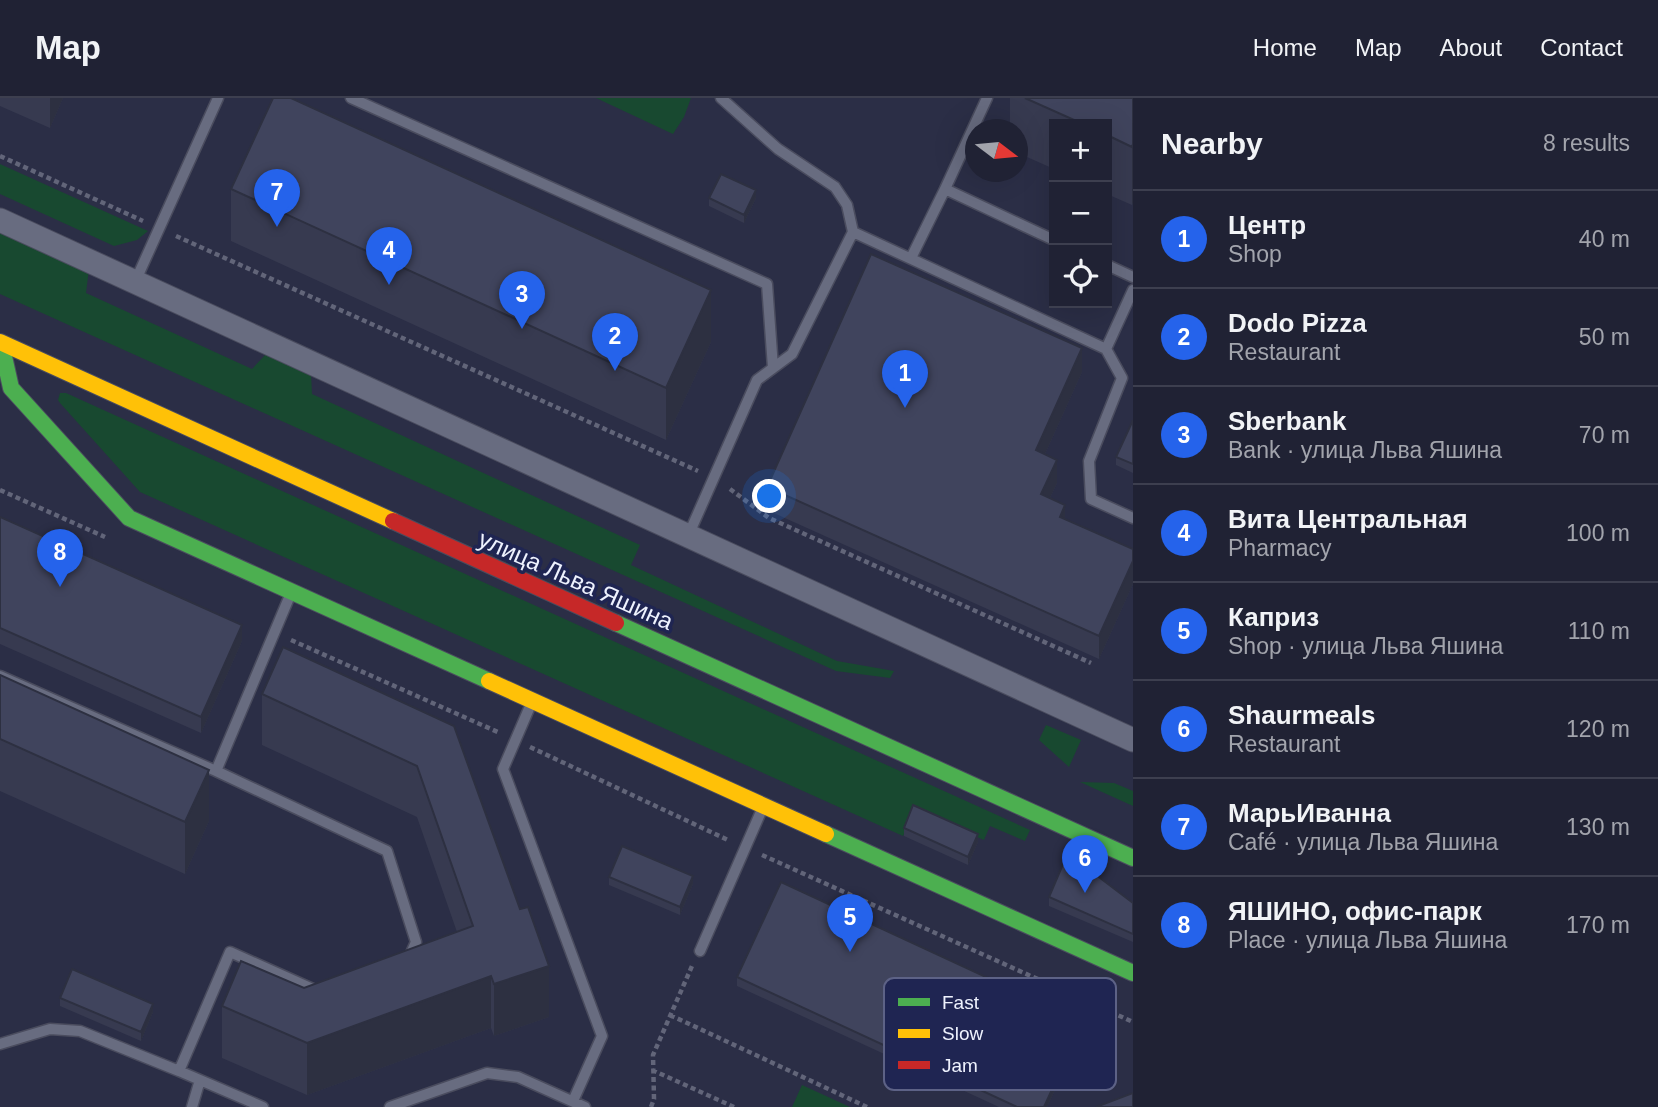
<!DOCTYPE html>
<html lang="en">
<head>
<meta charset="utf-8">
<style>
	:root { --surface:#202234; --page:#2d2f40; --text:#f1f3f6; --muted:#a2a4ac; --line:#3d3f4f; --accent:#2563eb }
	body { margin:0; font-family:Arial,sans-serif; background:var(--page); color:var(--text) }
	.controls { position:absolute; right:21px; top:21px; display:grid; overflow:hidden; border-radius:0px; box-shadow:0 7px 28px #0002 }
	.controls button { width:63px; height:63px; display:grid; place-items:center; padding:0; border:0; border-bottom:2px solid var(--line); background:var(--surface); color:var(--text); font:35px sans-serif }
	.compass { position:absolute; left:965px; top:21px; width:63px; height:63px; border-radius:50%; background:var(--surface); box-shadow:0 7px 28px #0002; rotate:106deg }
	.you { position:absolute; left:770px; top:399px; width:24px; height:24px; margin:-18px; border:5px solid #fff; border-radius:50%; background:#1a73e8; box-shadow:0 0 0 10px #1a73e833 }
	.badge { display:grid; place-items:center; width:46px; height:46px; border-radius:50%; background:var(--accent); color:#fff; font-size:23px; font-weight:700 }
	.pin { position:absolute; translate:-50% -58px; filter:drop-shadow(0 2px 4px #0008) }
	.pin::after { content:''; position:absolute; top:37px; width:24px; height:21px; background:inherit; clip-path:polygon(0 0,100% 0,50% 100%) }
	.list { margin:0; padding:0; list-style:none }
	h2 { display:flex; justify-content:space-between; align-items:center; height:91px; margin:0; padding:0 28px; font-size:30px }
	h2 small { font-size:23px; font-weight:400; color:var(--muted) }
	.list li { display:grid; grid-template-columns:46px 1fr auto; gap:21px; align-items:center; box-sizing:border-box; height:98px; padding:0 28px; border-top:2px solid var(--line) }
	.list b { display:block; font-size:26px; white-space:nowrap }
	.list p { margin:0; font-size:23px; white-space:nowrap; color:var(--muted) }
	.list em { font-size:23px; font-style:normal; color:var(--muted) }
	.icon { flex:none; width:38px; height:38px; fill:none; stroke:currentColor; stroke-width:2; stroke-linecap:round; stroke-linejoin:round }
	.map { position:relative; flex:none; width:1133px; height:1009px; overflow:hidden }
	header { display:flex; align-items:center; gap:42px; box-sizing:border-box; height:98px; padding:0 35px; background:var(--surface); border-bottom:2px solid var(--line) }
	header strong { font-size:33px }
	nav { display:flex; gap:38px; margin-inline-start:auto; font-size:24px }
	main { display:flex }
	aside { flex:1; background:var(--surface) }
	.map>svg:first-child { display:block }
	.grass { fill:#184930 }
	.lines { fill:none; stroke-linecap:round; stroke-linejoin:round }
	.lane-casing { stroke:#4a4c5e; stroke-width:13 }
	.street-casing { stroke:#4a4c5e; stroke-width:25 }
	.fast-casing { stroke:#4a4c5e; stroke-width:18 }
	.slow-casing { stroke:#4a4c5e; stroke-width:18 }
	.jam-casing { stroke:#4a4c5e; stroke-width:18 }
	.path { stroke:#626579; stroke-width:4.5; stroke-dasharray:5 3.5; stroke-linecap:butt }
	.lane { stroke:#686c80; stroke-width:10 }
	.street { stroke:#686c80; stroke-width:23 }
	.fast { stroke:#4caf50; stroke-width:16 }
	.slow { stroke:#ffc107; stroke-width:16 }
	.jam { stroke:#c62828; stroke-width:16 }
	.wall { fill:#373a50 }
	.shaded-wall { fill:#2d3041 }
	.building { fill:#40445d; stroke:#2d3041; stroke-width:2 }
	.labels { text-anchor:middle; dominant-baseline:central; stroke-width:7; stroke-linejoin:round; paint-order:stroke }
	.street-label { font-size:24px; fill:#eef2fe; stroke:#1f2552 }
	.key { fill:#1f2552; stroke:#5d6286; stroke-width:2 }
	.key-label { font-size:19px; fill:#eef2fe }
</style>
</head>
<body>
<header>
<strong>Map</strong>
<nav><a>Home</a><a>Map</a><a>About</a><a>Contact</a></nav>
</header>
<main>
<div class="map">
<svg width="1133" height="1009" viewBox="0 0 1133 1009">
	<rect width="100%" height="100%" fill="#2b2e46"/>
	<path class="grass" d="M596,0H691L684,19L673,36Z
		M0,66L148,133L137,142L114,148L0,96Z
		M0,129L89,171L86,195L252,271L266,256L311,276L312,296L640,447L631,467L837,563L894,573L890,580L836,573L0,196Z
		M60,295H66L1030,732L1025,743L990,728L984,742L915,712L903,738L140,394L60,305L58,302Z
		M1046,627L1081,642L1069,669L1039,642Z
		M1080,684L1114,685L1133,693V708Z
		M802,987L850,1009H792Z"/>
	<g class="lines">
		<defs>
			<path id="lane" d="M351,0L767,186L773,270
				M987,0L945,91L1054,142
				M853,134L1106,251L1133,192
				M911,160L945,91
				M1107,167L1133,179
				M135,184L218,0
				M1106,251L1122,280L1089,363L1091,401L1133,420
				M688,438L757,282L792,256L853,134L847,107L835,89L778,51L721,0
				M0,578L216,673L387,753L416,844L408,862
				M531,606L503,671L602,938L573,1003
				M216,673L291,495
				M700,853L763,709
				M0,946L50,931L80,933L179,973
				M192,1009L200,982
				M263,1009L179,973L230,854L315,892L320,891
				M390,1009L487,975L518,979L585,1009"/>
			<path id="street" d="M0,122L1133,642"/>
			<path id="fast" d="M1,245L11,290L129,420L489,583
				M616,525L1133,760
				M826,736L1133,875"/>
			<path id="slow" d="M0,244L393,423
				M489,583L826,736"/>
			<path id="jam" d="M393,423L616,525"/>
		</defs>
		<use href="#lane" class="lane-casing"/>
		<use href="#street" class="street-casing"/>
		<use href="#fast" class="fast-casing"/>
		<use href="#slow" class="slow-casing"/>
		<use href="#jam" class="jam-casing"/>
		<path class="path" d="M0,58L143,123
			M176,138L698,373
			M730,391L769,420L1091,565
			M0,392L105,439
			M291,542L500,635
			M530,649L728,742
			M762,757L1133,924
			M670,917L867,1009
			M652,972L734,1009
			M651,1009L654,1001L653,957L692,868"/>
		<use href="#lane" class="lane"/>
		<use href="#street" class="street"/>
		<use href="#fast" class="fast"/>
		<use href="#slow" class="slow"/>
		<use href="#jam" class="jam"/>
	</g>
	<path class="wall" d="M0,0H63L50,30L0,8Z
		M1010,0H1133V105L1132,107L1107,96V26H1054V71L1018,55V32H1010Z
		M231,91L711,244L666,342L231,143Z
		M709,100H756L744,125L709,108Z
		M1082,274L1045,356L1057,385L1050,400L1065,421L1133,451V486L1099,561L767,412V389Z
		M1133,322V375L1116,367V359Z
		M0,419L242,543L201,635L0,546Z
		M0,577L209,723L185,776L0,693Z
		M262,596L454,628L549,919L494,938L491,930L307,997L222,960V908L304,890L457,834L417,719L262,647Z
		M904,730L978,744L968,767L904,738Z
		M609,779L693,786L680,817L609,787Z
		M1049,799L1130,804L1133,805V844L1049,808Z
		M737,879L1083,932L1047,1009H999L737,888Z
		M60,900L153,914L141,943L60,908Z"/>
	<path class="shaded-wall" d="M50,0H63L50,30Z
		M1133,46V105L1132,107V49Z
		M756,92V100L744,125V117Z
		M711,192V244L666,342V290Z
		M1082,250V274L1036,376V352Z
		M1057,362V385L1041,419V396Z
		M1065,407V430L1060,419Z
		M1133,463V486L1099,561V538Z
		M242,527V543L201,635V619Z
		M209,672V723L185,776V724Z
		M978,736V744L968,767V759Z
		M693,778V786L680,817V809Z
		M549,868V919L494,938V886Z
		M491,878V930L307,997V945Z
		M153,906V914L141,943V934Z
		M1083,924V932L1047,1009H1044Z"/>
	<path class="building" d="M273,0H291L711,192L666,290L231,91Z
		M1025,0H1133V46L1132,49L1107,37V26H1083Z
		M721,76L756,92L744,117L709,100Z
		M871,156L1082,250L1036,352L1057,362L1041,396L1065,407L1060,419L1133,451V463L1099,538L767,389Z
		M1133,322V366L1116,359Z
		M0,419L242,527L201,619L0,530Z
		M283,549L454,628L520,811L528,809L549,868L494,886L491,878L307,945L222,908L241,863L304,890L473,828L417,668L262,596Z
		M0,577L209,672L185,724L0,641Z
		M913,707L978,736L968,759L904,730Z
		M622,748L693,778L680,809L609,779Z
		M1066,759L1079,764L1133,805V836L1049,799Z
		M781,784L1083,924L1044,1009H1017L737,879Z
		M72,871L153,906L141,934L60,900Z
		M1133,995V1009H1096Z"/>
	<g class="labels">
		<g class="street-label">
			<text transform="translate(576 482) rotate(24)">улица Льва Яшина</text>
		</g>
	</g>
	<rect x="884" y="880" width="232" height="112" rx="10" class="key"/>
	<rect x="898" y="900" width="32" height="8" fill="#4caf50"/>
	<rect x="898" y="931" width="32" height="9" fill="#ffc107"/>
	<rect x="898" y="963" width="32" height="8" fill="#c62828"/>
	<g class="key-label">
		<text x="942" y="911">Fast</text>
		<text x="942" y="942">Slow</text>
		<text x="942" y="974">Jam</text>
	</g>
</svg>
<div class="controls">
<button>+</button>
<button>−</button>
<button><svg class="icon" aria-label="locate" viewBox="0 0 24 24"><circle cx="12" cy="12" r="6"/><path d="M12 2v4M12 18v4M2 12h4M18 12h4"/></svg></button>
</div>
<svg class="compass" viewBox="-18 -18 36 36"><path d="M0-13l5 13h-10z" fill="#e53935"/><path d="M0 13l5-13h-10z" fill="#a2a4ac"/></svg>
<div class="you"></div>
<div class="pin badge" style="left:905px;top:310px">1</div>
<div class="pin badge" style="left:615px;top:273px">2</div>
<div class="pin badge" style="left:522px;top:231px">3</div>
<div class="pin badge" style="left:389px;top:187px">4</div>
<div class="pin badge" style="left:850px;top:854px">5</div>
<div class="pin badge" style="left:1085px;top:795px">6</div>
<div class="pin badge" style="left:277px;top:129px">7</div>
<div class="pin badge" style="left:60px;top:489px">8</div>
</div>
<aside>
<h2>Nearby<small>8 results</small></h2>
<ul class="list">
<li><span class="badge">1</span><div><b>Центр</b><p>Shop</p></div><em>40 m</em></li>
<li><span class="badge">2</span><div><b>Dodo Pizza</b><p>Restaurant</p></div><em>50 m</em></li>
<li><span class="badge">3</span><div><b>Sberbank</b><p>Bank · улица Льва Яшина</p></div><em>70 m</em></li>
<li><span class="badge">4</span><div><b>Вита Центральная</b><p>Pharmacy</p></div><em>100 m</em></li>
<li><span class="badge">5</span><div><b>Каприз</b><p>Shop · улица Льва Яшина</p></div><em>110 m</em></li>
<li><span class="badge">6</span><div><b>Shaurmeals</b><p>Restaurant</p></div><em>120 m</em></li>
<li><span class="badge">7</span><div><b>МарьИванна</b><p>Café · улица Льва Яшина</p></div><em>130 m</em></li>
<li><span class="badge">8</span><div><b>ЯШИНО, офис-парк</b><p>Place · улица Льва Яшина</p></div><em>170 m</em></li>
</ul>
</aside>
</main>
</body>
</html>
